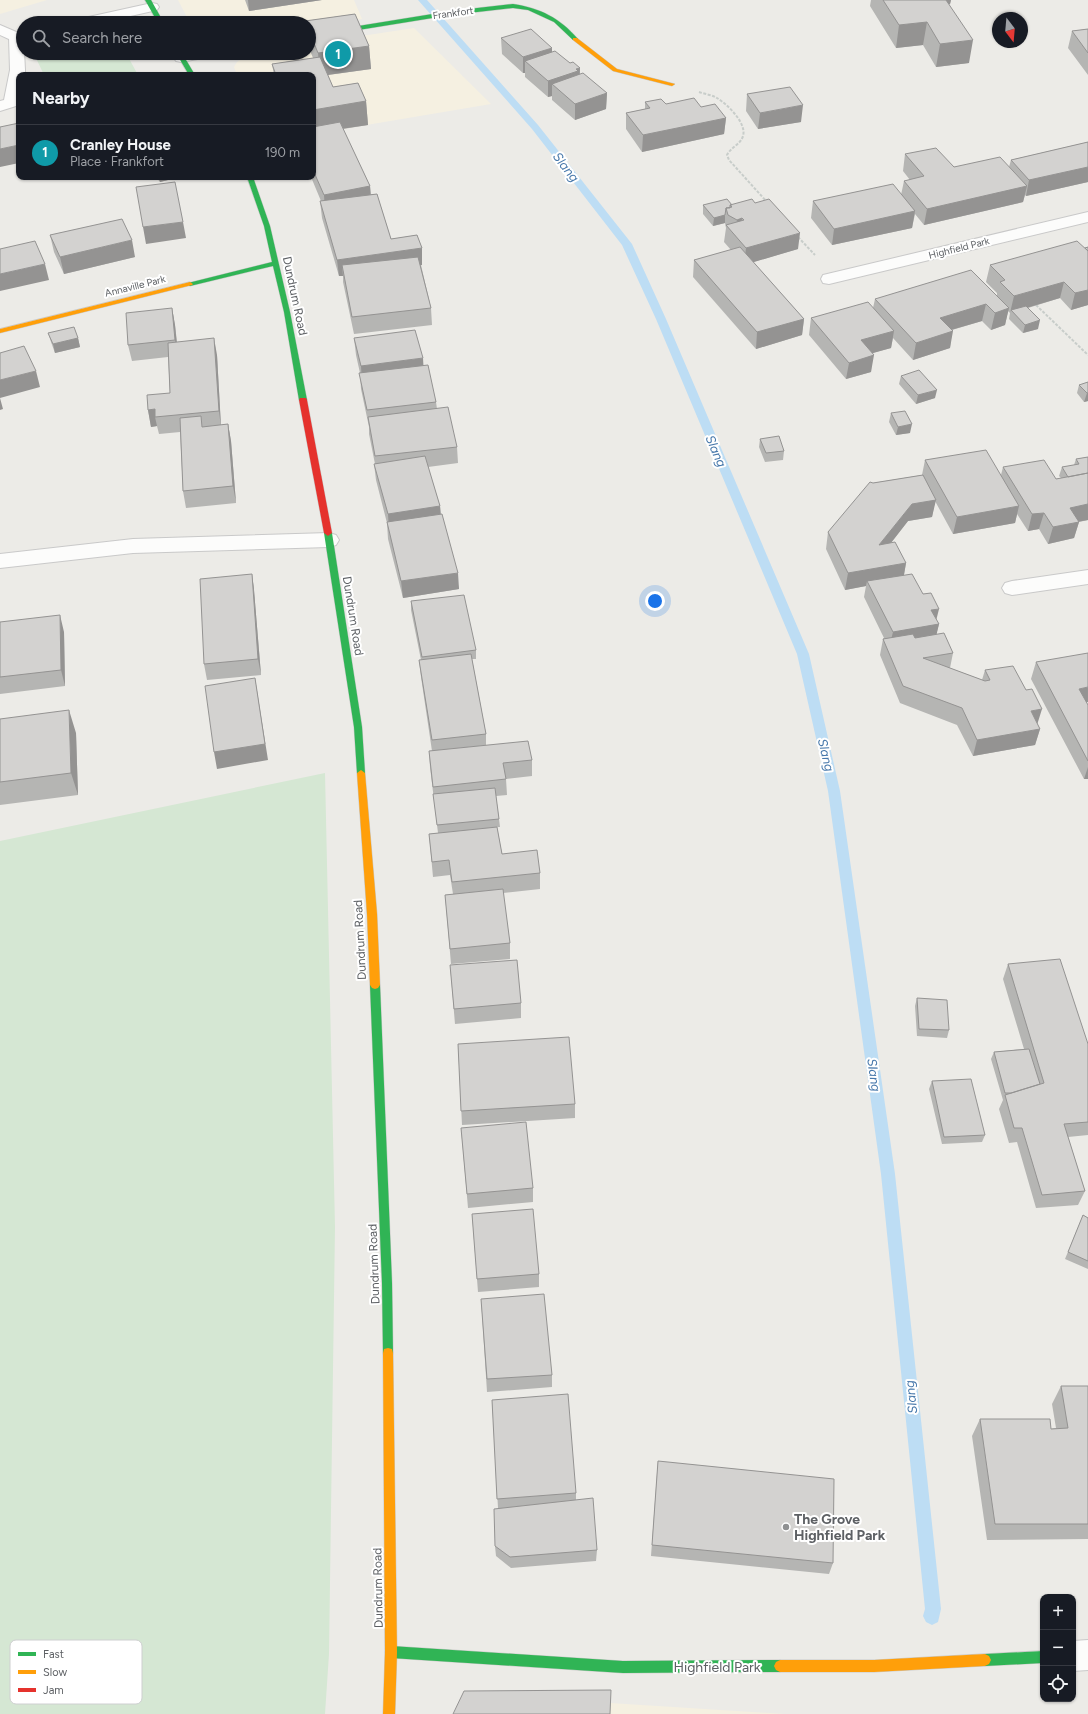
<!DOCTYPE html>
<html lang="en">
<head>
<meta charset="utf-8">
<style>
	:root { --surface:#171b24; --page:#20242c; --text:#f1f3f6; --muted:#9ea1a6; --line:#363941; --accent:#8f9192 }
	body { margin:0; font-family:Figtree,sans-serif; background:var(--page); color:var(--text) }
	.controls { position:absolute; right:12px; bottom:12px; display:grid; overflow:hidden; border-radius:8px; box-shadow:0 1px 3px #0004 }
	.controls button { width:36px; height:36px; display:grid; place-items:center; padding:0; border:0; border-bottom:1px solid var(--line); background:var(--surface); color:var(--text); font:20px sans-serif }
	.compass { position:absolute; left:992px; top:12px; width:36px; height:36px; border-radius:50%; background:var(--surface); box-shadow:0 1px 3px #0004; rotate:164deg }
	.you { position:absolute; left:655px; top:601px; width:14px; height:14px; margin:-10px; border:3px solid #fff; border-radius:50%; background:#1a73e8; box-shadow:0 0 0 6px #1a73e833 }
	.badge { display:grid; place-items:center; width:26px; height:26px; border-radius:50%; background:var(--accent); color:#fff; font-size:13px; font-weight:700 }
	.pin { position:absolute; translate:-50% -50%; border:2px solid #fff; box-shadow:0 1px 4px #0006 }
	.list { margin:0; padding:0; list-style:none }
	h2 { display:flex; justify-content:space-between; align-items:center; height:52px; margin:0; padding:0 16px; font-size:17px }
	h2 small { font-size:13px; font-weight:400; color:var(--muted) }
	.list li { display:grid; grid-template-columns:26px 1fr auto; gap:12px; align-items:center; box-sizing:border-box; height:56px; padding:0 16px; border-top:1px solid var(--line) }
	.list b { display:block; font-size:15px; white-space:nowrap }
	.list p { margin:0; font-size:13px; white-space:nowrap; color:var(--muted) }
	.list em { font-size:13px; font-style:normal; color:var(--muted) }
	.icon { flex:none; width:22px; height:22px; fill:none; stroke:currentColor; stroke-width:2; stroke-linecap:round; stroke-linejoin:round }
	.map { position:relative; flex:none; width:1088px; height:1714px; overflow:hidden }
	.search { position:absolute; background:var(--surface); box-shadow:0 1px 3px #0004; left:16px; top:16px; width:300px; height:44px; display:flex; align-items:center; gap:10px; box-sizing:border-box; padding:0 14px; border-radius:22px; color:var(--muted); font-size:15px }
	.panel { position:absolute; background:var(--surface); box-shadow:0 1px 3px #0004; left:16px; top:72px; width:300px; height:108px; border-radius:8px }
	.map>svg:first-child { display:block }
	.commercial { fill:#f5f0e1 }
	.green { fill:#d5e7d3 }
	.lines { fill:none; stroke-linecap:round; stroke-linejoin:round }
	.stream { fill:#bdddf4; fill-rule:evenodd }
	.lane-casing { stroke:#c9c9c9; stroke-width:2 }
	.street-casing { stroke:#c9c9c9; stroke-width:2 }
	.fast-casing { stroke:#c9c9c8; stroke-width:1 }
	.slow-casing { stroke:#c9c9c8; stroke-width:1 }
	.jam-casing { stroke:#c9c9c8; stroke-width:1 }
	.path { stroke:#c8cdca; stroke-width:2; stroke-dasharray:3 1.5; stroke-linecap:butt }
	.lane { fill:#fcfcfb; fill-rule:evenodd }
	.street { fill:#fcfcfb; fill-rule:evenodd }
	.fast { fill:#30b455; fill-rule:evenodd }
	.slow { fill:#ff9f0a; fill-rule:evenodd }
	.jam { fill:#e5322d; fill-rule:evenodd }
	.wall { fill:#b5b5b3 }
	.shaded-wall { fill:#949392 }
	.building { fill:#d3d2d0; stroke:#949392 }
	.poi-dot { fill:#8f9192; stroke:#fff; stroke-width:1.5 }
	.labels { text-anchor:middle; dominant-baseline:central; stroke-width:4; stroke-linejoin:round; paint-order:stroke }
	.far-street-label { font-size:10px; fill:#5d6064; stroke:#fff }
	.street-label { font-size:12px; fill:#5d6064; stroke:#fff }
	.water-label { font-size:13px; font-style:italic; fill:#4778ab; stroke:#fff }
	.near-poi-label { font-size:14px; font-weight:bold; fill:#5d6064; stroke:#fff; text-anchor:start }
	.near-street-label { font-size:14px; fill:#5d6064; stroke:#fff }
	.key { fill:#fff; stroke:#cecfd0; stroke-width:1 }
	.key-label { font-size:11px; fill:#5d6064 }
</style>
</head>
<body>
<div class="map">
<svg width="1088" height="1714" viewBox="0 0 1088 1714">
	<rect width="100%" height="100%" fill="#ecebe7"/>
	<path class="commercial" d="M0,0H47L0,14Z
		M178,0H354L362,19L309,27V23H190Z
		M414,28L491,104L313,134V75H237L234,67L237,62L251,53H309V44Z
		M610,1703L784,1714H461Z"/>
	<path class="green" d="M36,53H126L138,75H44L35,56Z
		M325,773L335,1227L329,1654L325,1714H0V841Z"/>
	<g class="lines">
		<path class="stream" d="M418,0H427L538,125L632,244L666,319L809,654L840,791L895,1174L941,1609L938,1622L932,1625L926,1622L923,1616L925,1609L881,1174L828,791L797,654L656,319L622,245L532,129Z"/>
		<defs>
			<path id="lane" d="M0,25L21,34L23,37L21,40H11L0,35Z
				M329,533L336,535L339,540L336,545L329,547L133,553L0,568V554L133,539Z"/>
			<path id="street" d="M152,3L157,4L159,7L157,10L100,23H73L75,20Z
				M23,32L25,70V75H19V102L16,106L0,111V101L4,100L10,70L9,37L11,34Z
				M216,53L214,56L181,62L176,61L174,58L176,55L184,53Z
				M1088,212V222L829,284L823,283L821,279L823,275Z
				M1088,570V584L1012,595L1005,593L1002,588L1005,583L1012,581Z
				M1088,1640V1670L1073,1671V1641Z"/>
			<path id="fast" d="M145,0H151L164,23H158Z
				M513,4C540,8 560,18 578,39L573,40L554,22L528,10L513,8L451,15L309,38V34L451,11Z
				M176,53H182L195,75H189Z
				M247,177H253L270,226L290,312L307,400L303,402L299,400L284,312L273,266L190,286L187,284L188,283L272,262L264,226Z
				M328,530L332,533L362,727L365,773L361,776L357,773L354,727L324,533Z
				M375,981L378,982L380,985L392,1283L393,1353L392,1357L388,1358L384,1357L383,1353L382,1283L370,985L372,982Z
				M391,1646L623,1661L780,1660L784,1662L786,1666L784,1670L780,1672L623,1673L391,1658L387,1656L385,1652L387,1648Z
				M1043,1651V1663L985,1666L981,1664L979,1660L981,1656L985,1654Z"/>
			<path id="slow" d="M573,38H577L617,69L675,84L672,86L613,71L573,40Z
				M190,282L193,284L192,285L0,333V329Z
				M361,770L365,773L377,914L380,985L378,988L375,989L372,988L370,985L367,914L357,773Z
				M388,1348L392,1349L393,1353L397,1652L395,1714H383L385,1652L383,1353L384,1349Z
				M985,1654L989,1656L991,1660L989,1664L985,1666L874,1672H780L776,1670L774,1666L776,1662L780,1660H874Z"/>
			<path id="jam" d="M300,398H306L307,400L332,533L328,536L324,533L299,400Z"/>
		</defs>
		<use href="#lane" class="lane-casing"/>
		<use href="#street" class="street-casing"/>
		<use href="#fast" class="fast-casing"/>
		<use href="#slow" class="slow-casing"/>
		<use href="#jam" class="jam-casing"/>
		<path class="path" d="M699,92C705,94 712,95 717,98C727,104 747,123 743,136C741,144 731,147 727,155L729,160L767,202
			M798,237L815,255
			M1036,305L1088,355"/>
		<use href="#lane" class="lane"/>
		<use href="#street" class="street"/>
		<use href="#fast" class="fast"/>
		<use href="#slow" class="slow"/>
		<use href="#jam" class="jam"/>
	</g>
	<path class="wall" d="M245,0H322L249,11Z
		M871,0H951L950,4H949L969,63L936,67L923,45L896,48L870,6Z
		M355,14L369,46L371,69L328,75L333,87L358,83L366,101L368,125L343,129L370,186L371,194H377L391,239L417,235L422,248V265H421L431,308L432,325L354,334L343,282V276H339L322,218L320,201H321L311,177H313V75H274L272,64L313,58L309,48V23H305V21Z
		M1088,29V75L1068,48L1072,31Z
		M501,38L552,52L570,63L580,68V75L607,93L606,109L575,120L552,100V96L548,97L525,77V73H523L502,54Z
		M747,94L801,122L758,129L746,111Z
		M645,102L701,107L726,118L724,134L642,152L626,129V113L645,109Z
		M1088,142V182L1026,196L1025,195L1023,202L924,225L915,214L912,228L832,245L811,218L813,201L901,195L904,181L910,180L903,171L905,154L954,167H1009L1011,160Z
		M156,177H180L160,182Z
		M703,205H732L798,249L753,262L804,319L802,335L756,349L693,277L694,260L731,250L724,242L726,228L725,223L713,226L703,214Z
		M50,235L135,257L64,274L54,252Z
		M1088,247V305L1071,310L1060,298L1028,308L1038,329L1023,333L1009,319L1010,313L1008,311L1005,325L991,330L982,321L952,330L950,348L913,360L893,338L891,348L872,353L871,372L846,379L809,335L811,318L873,308L875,299L997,296V293L986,282L990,265Z
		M172,308L175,325L177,342L217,355L221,425L228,424L231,441L236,503L186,508L183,491L180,432L159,434L157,426L151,427L148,410L170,393L168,357L132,361L128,345Z
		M48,333L78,338L80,347L55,353L51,342Z
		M354,338L423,365L436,402L437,409L457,447L458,463L428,467L440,506L441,514L459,589L403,598L388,539L387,523L376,480L374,464H375L369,434V427L361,389L360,373L356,355Z
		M901,376L935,398L916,404L899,384Z
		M1088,382V401L1084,402L1077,393L1079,385Z
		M891,413L910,433L896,435L889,422Z
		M760,439L784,451L783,460L765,462L759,447Z
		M1088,457V520L1079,522L1074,538L1048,544L1039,529L1028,531L1017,514L1015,523L953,534L935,501L932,517L908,521L891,543L906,563L904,575L936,620L939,624L936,635L953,653L950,668L982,680L985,670L1037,724L1040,729L1035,745L973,756L957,725L900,703L880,655L883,639L884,638L864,597L866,586L845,590L826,549L828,532L873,483L922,475L925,460L1001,475L1003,467L1056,479L1061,478L1059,476L1062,467L1074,465L1076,459Z
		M252,574L254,590L261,675L207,680L204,664Z
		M411,601L476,650V659H472L486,734V745L532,760V776L506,779L507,795L496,796L499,819L500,827H497L502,854L540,873V889L503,893L510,943V959L451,964L445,895L453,894L450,875L433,877L429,834L438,833L430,767L429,751H432L421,677L419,660H421L411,610Z
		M0,622L64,632L65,686L0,694Z
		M1036,662L1087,703L1088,705V779H1084L1031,679Z
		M0,719L76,733L78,795L0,805Z
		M1008,964L1088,1044V1135L1068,1137L1085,1191L1078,1205L1036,1208L1017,1142L1009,1143L999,1109L1003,1100L991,1059L994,1052L1024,1049L1003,979Z
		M450,965L521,1003V1018L455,1024Z
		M917,998L949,1030L947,1038L917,1036L915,1006Z
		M458,1044L575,1104V1118L462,1125Z
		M932,1081L985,1135L982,1142L942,1144L929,1089Z
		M461,1128L533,1188V1202L468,1208Z
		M472,1214L539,1274V1287L478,1292Z
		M1083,1215L1088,1218V1269L1065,1259Z
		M481,1299L552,1375V1387L487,1392Z
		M1061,1386H1088V1539L987,1540L972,1436L980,1419L1051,1429L1056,1428L1052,1404Z
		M492,1400L576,1493V1500L597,1550L596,1561L511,1568L496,1556L495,1546L498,1508Z
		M658,1461L833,1563L829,1574L651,1556L657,1473Z"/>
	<path class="shaded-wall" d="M248,0H322L249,11Z
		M932,0H951L950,4L931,6Z
		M927,22L923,45L896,48L899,25Z
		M973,40L969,63L936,67L940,44Z
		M369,46L371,69L320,76L318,53Z
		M552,48V64L525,61V73H523V57Z
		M580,68L579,84H552V96L548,97V81Z
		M607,93L606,109L575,120V104Z
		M366,101L368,125L313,133V110Z
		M803,105L801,122L758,129L760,113Z
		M726,118L724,134L642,152L643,135Z
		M19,145V163L0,167V149Z
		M1088,167V182L1026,196L1029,180Z
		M159,177H180L160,182Z
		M370,186L371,203L325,211L324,195Z
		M1027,186L1023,202L924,225L927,209Z
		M915,211L912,228L832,245L834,229Z
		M725,215V223L713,226L714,218Z
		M742,218L741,235L735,236L737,220Z
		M183,222L186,238L146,244L143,227Z
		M800,233L798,249L744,265L746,248Z
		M132,240L135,257L64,274L60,257Z
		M422,248V265L344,276L342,265L343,276H339L337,260Z
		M45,264L49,280L0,291V274Z
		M1064,282L1060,298L1013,312L1011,310L1010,313L1014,296Z
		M1088,290V305L1071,310L1075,293Z
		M986,304L982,321L937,334L940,318Z
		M172,308L175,325L178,356L175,340Z
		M1009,308L1005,325L991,330L995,313Z
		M804,319L802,335L756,349L757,332Z
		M1040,320L1038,329L1023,333L1025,325Z
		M894,331L891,348L859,357L861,340Z
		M953,331L950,348L913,360L916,343Z
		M78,338L80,347L55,353L53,344Z
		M214,338L217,355L221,428L219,411Z
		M874,355L871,372L846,379L849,363Z
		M423,358L424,375L362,383L361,366Z
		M36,371L40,387L0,398L3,409L0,410V380Z
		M937,390L935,398L916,404L918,395Z
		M1087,393H1088V401L1084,402Z
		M155,409V417L157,426L151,427L148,410Z
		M228,424L231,441L236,503L233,486Z
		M912,424L910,433L896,435L898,427Z
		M936,500L932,517L908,521L876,562L879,545L912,504Z
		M1088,504V520L1065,524L1070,508Z
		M440,506L441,522L389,531L388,514Z
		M1019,506L1015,523L953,534L957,517Z
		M1044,513L1039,529L1028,531L1032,514Z
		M1079,522L1074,538L1048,544L1053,527Z
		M906,563L903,580L867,581L866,586L845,590L848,573Z
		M458,573L459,589L403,598L401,581Z
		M252,574L254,590L261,675L258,659Z
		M939,609L935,625L939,624L935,641L889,648L893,632L931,610Z
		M60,615L64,632L65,686L61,670Z
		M255,678L268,760L217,769L214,752Z
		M1088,687V702L1074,705L1079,689Z
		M1042,709L1037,725L1031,711Z
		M69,710L76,733L78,795L71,773Z
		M1040,729L1035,745L973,756L977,740Z
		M1088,767V779H1084Z"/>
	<path class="building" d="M883,0H946L973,40L940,44L927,22L899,25Z
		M355,14L369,46L318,53L309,31V23H306L305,21Z
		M531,29L552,48L523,57L501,38Z
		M1088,29V53L1072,31Z
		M555,51L570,63L573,62L580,68L576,69L578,71L548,81L525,61Z
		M320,57L333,87L358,83L366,101L313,110V75H274H276L272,64Z
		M583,73L607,93L575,104L552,84Z
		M790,87L803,105L760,113L747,94Z
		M694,98L701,107L715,104L726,118L643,135L626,113L650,108L645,102L661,99L666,104Z
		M340,122L370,186L324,195L313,170V127Z
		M19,123V145L0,149V127Z
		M1088,142V167L1029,180L1011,160Z
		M936,148L954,167L1000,157L1027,186L927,209L904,181L924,176L905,154Z
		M175,182L183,222L143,227L136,187Z
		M893,184L915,211L834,229L813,201Z
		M377,194L391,239L417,235L422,248L337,260L320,201Z
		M727,199L732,205H730V208H726L725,215L714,218L703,205Z
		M752,199L755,203L769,199L800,233L746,248L726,225L744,220L742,218L737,220L728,215L726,208L732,207L730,205Z
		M122,219L132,240L60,257L50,235Z
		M35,241L45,264L0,274V249Z
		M1077,241L1088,251V290L1075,293L1064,282L1014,296L1000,282L1005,280L990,265Z
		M740,247L804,319L757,332L694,260Z
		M1088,247V251L1085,248Z
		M418,257L431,308L352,317L342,265Z
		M971,270L1009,308L995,313L986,304L940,318L953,331L916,343L875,299Z
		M868,302L894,331L861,340L874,355L849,363L811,318Z
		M1026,306L1040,320L1025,325L1011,310Z
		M172,308L175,340L128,345L126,313Z
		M74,327L78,338L53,344L48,333Z
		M415,330L423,358L361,366L354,338Z
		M214,338L219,411L155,417V409L148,410L147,395L170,393L168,343Z
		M24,346L36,371L0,380V353Z
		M428,365L436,402L367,410L359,373Z
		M919,370L937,390L918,395L901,376Z
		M1088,382V393H1087L1079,385Z
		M448,407L457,447L375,456L368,417Z
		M905,411L912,424L898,427L891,413Z
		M201,416L202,427L228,424L233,486L183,491L180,418Z
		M779,436L784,451L766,453L760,439Z
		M986,450L1019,506L957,517L925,460Z
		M425,456L440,506L388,514L374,464Z
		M1088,457V473L1068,477L1062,467L1079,464L1076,459Z
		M1044,460L1056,479L1088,473V504L1070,508L1079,522L1053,527L1044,513L1032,514L1003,467Z
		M923,475L936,500L912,504L879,545L895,542L906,563L848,573L828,532L870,482L873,483Z
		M442,514L458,573L401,581L387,522Z
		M252,574L258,659L204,664L200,579Z
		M912,574L923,594L931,593L939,609L931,610L939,624L893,632L867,581Z
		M464,595L476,650L422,657L411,601Z
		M60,615L61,670L0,677V622Z
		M944,633L953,653L923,658L985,681L990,680L985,670L1013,666L1026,690L1032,689L1042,709L1031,711L1040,729L977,740L962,708L903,686L883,639L913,634L915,638Z
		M1088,653V687L1079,689L1088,705V761L1036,662Z
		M471,654L486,734L432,740L419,660Z
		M255,678L265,744L214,752L205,686Z
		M69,710L71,773L0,782V719Z
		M528,741L532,760L503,763L506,779L433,787L429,751Z
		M495,788L499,819L437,825L433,794Z
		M497,827L502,854L537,850L540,873L452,882L449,860L432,862L429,834Z
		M503,889L510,943L450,949L445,895Z
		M1060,959L1088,1044V1122L1064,1124L1085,1191L1042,1195L1022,1128H1014L1005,1095L1044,1083L1008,964Z
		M517,960L521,1003L454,1009L450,965Z
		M917,998L947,1000L949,1030L919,1029Z
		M569,1037L575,1104L461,1111L458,1044Z
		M1029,1049L1040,1084L1011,1093H1005L994,1052Z
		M971,1079L985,1135L944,1137L932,1081Z
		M526,1122L533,1188L467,1194L461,1128Z
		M533,1209L539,1274L477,1279L472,1214Z
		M1083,1215L1088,1218V1261L1068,1252Z
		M544,1294L552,1375L487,1379L481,1299Z
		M1061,1386H1088V1524H995L980,1419H1050L1051,1429L1068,1428Z
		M568,1394L576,1493L497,1499L492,1400Z
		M658,1461L834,1479L833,1563L652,1545Z
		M593,1498L597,1550L510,1557L495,1546L494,1509Z
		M611,1690L610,1714H453L464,1691Z"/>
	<circle class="poi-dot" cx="786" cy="1527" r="4"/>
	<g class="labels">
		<g class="far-street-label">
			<text transform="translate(453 13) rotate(-8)">Frankfort</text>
			<text transform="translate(959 248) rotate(-14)">Highfield Park</text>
			<text transform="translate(135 286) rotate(-14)">Annaville Park</text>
		</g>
		<g class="street-label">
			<text transform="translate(295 296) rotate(78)">Dundrum Road</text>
			<text transform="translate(353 616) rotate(81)">Dundrum Road</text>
			<text transform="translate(360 940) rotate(-93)">Dundrum Road</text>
			<text transform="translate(374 1264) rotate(-92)">Dundrum Road</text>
			<text transform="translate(378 1588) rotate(-91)">Dundrum Road</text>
		</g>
		<g class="water-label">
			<text transform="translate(566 167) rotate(52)">Slang</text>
			<text transform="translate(716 451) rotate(67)">Slang</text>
			<text transform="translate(826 755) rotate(77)">Slang</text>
			<text transform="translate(874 1075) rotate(82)">Slang</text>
			<text transform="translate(911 1397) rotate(-96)">Slang</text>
		</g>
		<g class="near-poi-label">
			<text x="794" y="1519">The Grove<tspan x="794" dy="16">Highfield Park</tspan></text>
		</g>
		<g class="near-street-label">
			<text x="717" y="1667">Highfield Park</text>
		</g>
	</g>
	<rect x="10" y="1640" width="132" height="64" rx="6" class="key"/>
	<rect x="18" y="1652" width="18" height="4" fill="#30b455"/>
	<rect x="18" y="1670" width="18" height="4" fill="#ff9f0a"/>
	<rect x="18" y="1688" width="18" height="4" fill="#e5322d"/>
	<g class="key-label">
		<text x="43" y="1658">Fast</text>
		<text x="43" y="1676">Slow</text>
		<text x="43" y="1694">Jam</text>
	</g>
</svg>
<div class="controls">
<button>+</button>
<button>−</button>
<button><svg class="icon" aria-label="locate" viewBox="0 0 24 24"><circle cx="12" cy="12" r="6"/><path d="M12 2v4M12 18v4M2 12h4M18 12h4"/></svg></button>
</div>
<svg class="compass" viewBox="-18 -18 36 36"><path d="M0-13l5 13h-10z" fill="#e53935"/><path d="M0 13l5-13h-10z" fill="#9ea1a6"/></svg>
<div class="you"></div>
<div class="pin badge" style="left:338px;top:54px;background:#0f9aa8">1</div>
<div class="search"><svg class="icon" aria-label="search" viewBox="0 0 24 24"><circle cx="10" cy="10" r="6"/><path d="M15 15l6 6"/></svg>Search here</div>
<section class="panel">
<h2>Nearby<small></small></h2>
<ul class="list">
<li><span class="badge" style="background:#0f9aa8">1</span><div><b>Cranley House</b><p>Place · Frankfort</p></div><em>190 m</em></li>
</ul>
</section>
</div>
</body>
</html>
